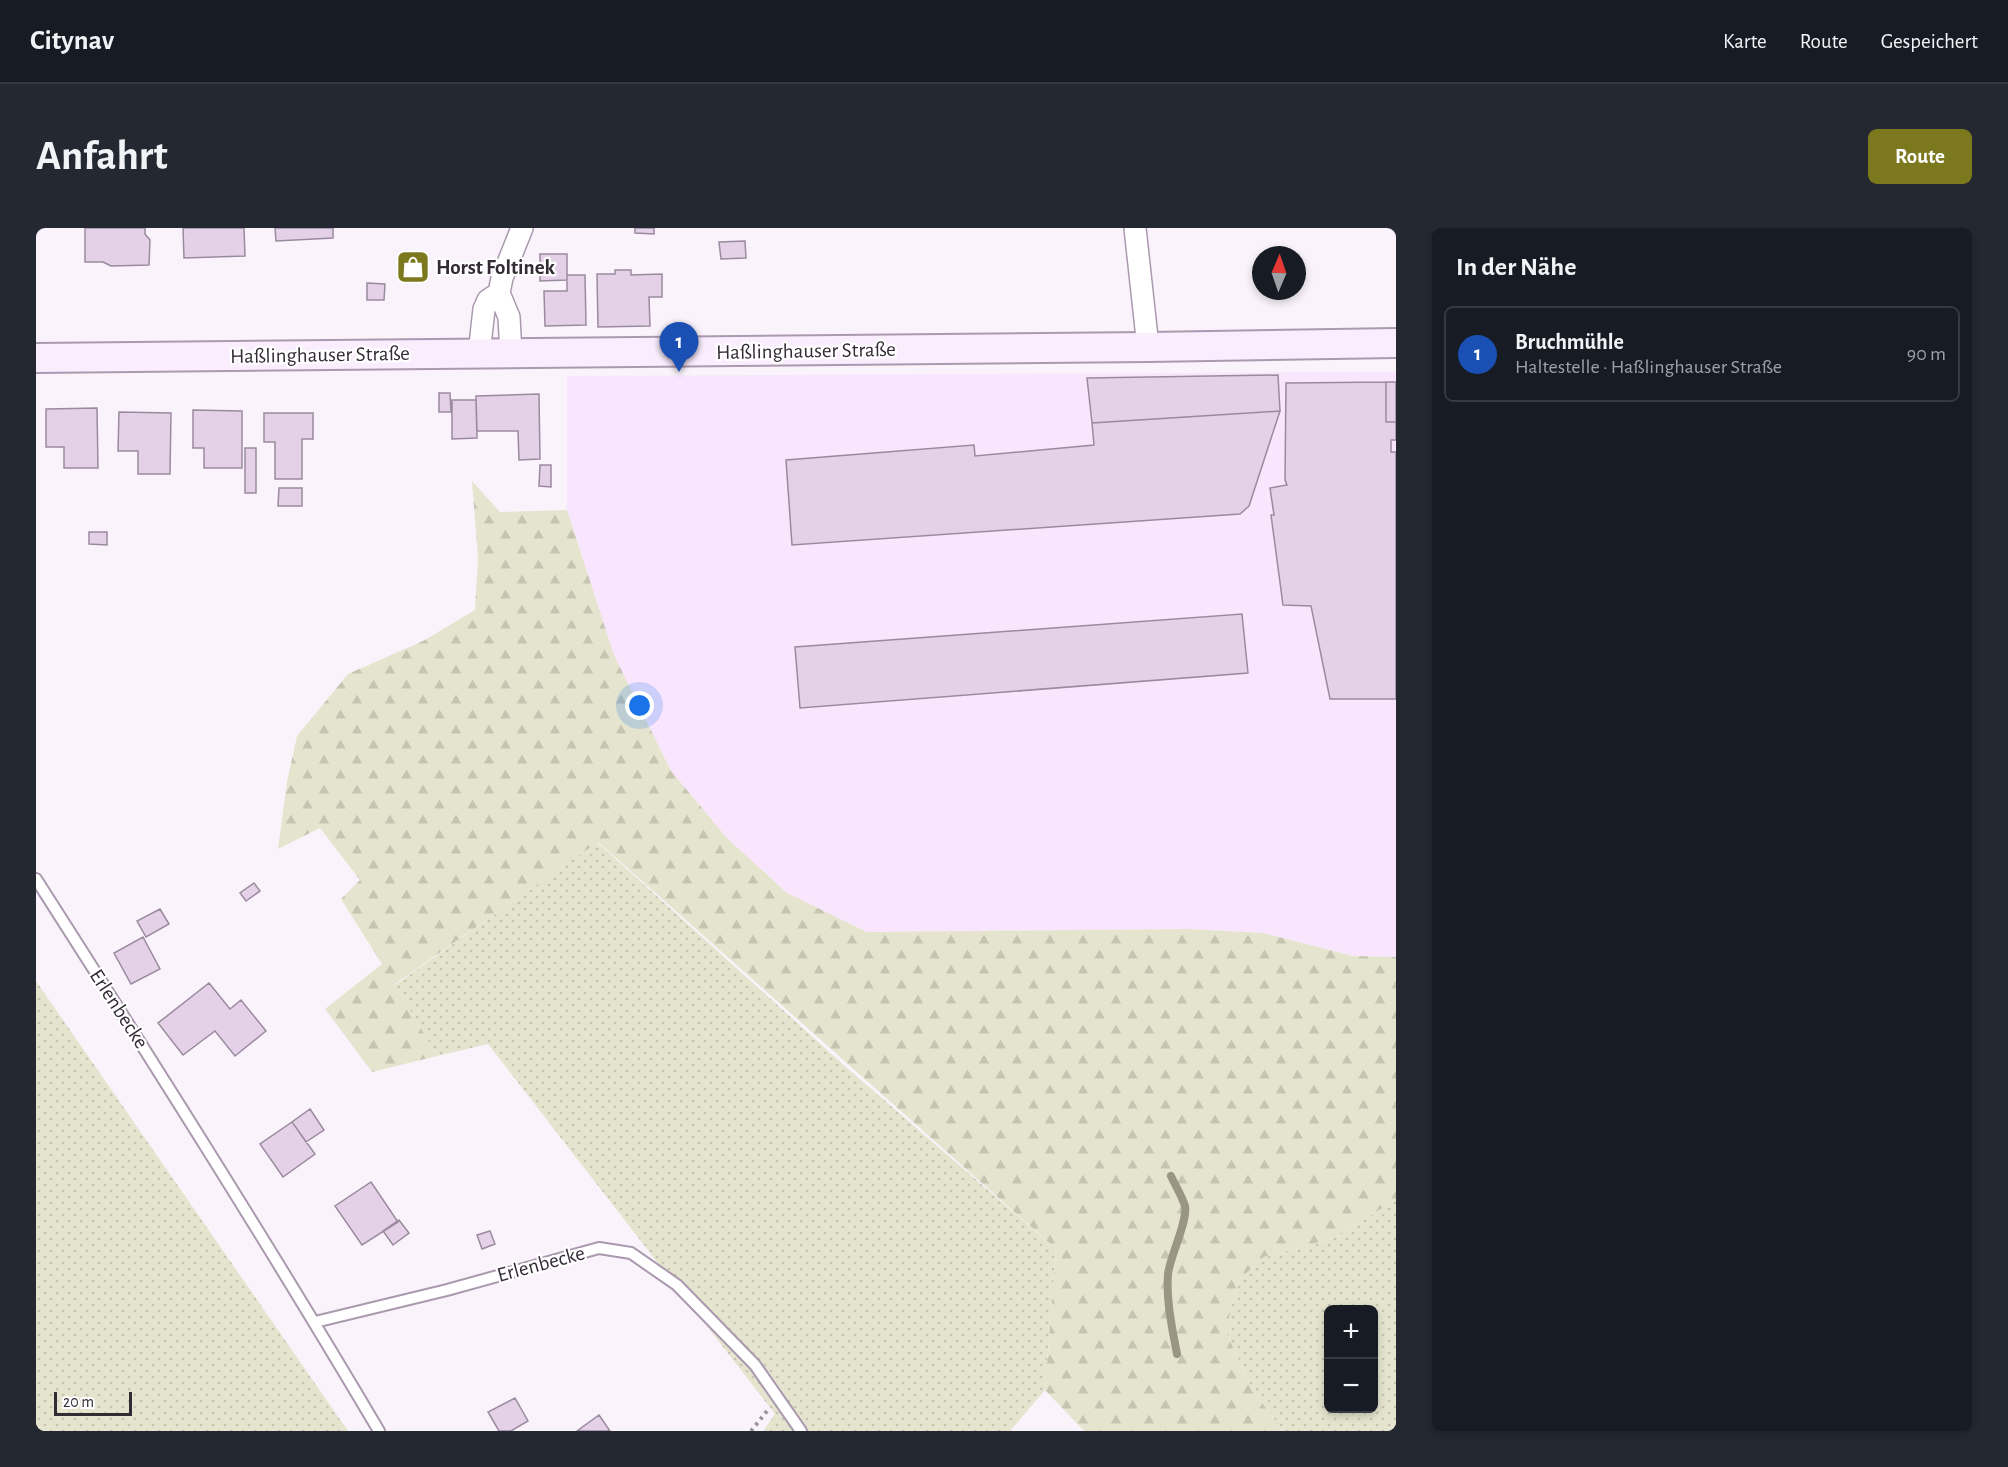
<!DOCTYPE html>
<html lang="de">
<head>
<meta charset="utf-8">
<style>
	:root { --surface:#171b24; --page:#242831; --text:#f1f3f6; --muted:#9ea1a6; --line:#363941; --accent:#7c781e }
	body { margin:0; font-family:"Alegreya Sans",sans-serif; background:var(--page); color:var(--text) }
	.controls { position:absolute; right:18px; bottom:18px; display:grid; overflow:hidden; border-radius:9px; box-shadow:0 3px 9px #0003 }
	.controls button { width:54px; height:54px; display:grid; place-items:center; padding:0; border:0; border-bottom:2px solid var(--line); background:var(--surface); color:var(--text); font:30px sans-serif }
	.compass { position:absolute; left:1216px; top:18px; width:54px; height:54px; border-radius:50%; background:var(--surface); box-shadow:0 3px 9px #0003; rotate:2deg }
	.scale { position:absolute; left:18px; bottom:15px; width:78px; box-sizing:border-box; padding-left:6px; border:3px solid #322b34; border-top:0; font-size:16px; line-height:21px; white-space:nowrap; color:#322b34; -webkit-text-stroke:4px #fff; paint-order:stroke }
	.you { position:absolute; left:604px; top:478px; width:21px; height:21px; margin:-15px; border:4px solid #fff; border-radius:50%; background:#1a73e8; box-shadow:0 0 0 9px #1a73e833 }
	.badge { display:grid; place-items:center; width:39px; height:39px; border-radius:50%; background:var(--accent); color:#fff; font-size:20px; font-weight:700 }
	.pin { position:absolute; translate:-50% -50px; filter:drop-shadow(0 2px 3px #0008) }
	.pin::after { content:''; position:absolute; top:32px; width:21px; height:18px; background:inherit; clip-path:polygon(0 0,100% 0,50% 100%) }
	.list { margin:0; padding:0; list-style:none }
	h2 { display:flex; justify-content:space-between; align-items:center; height:78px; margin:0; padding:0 24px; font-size:26px }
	h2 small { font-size:20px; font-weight:400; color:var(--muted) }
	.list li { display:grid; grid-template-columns:39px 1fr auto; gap:18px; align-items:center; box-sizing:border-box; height:96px; margin:0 12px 12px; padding:0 12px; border:2px solid var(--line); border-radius:9px }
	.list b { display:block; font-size:22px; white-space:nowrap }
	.list p { margin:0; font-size:20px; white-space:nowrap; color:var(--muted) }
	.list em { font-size:20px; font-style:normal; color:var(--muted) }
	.map { position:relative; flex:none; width:1360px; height:1203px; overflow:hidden; border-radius:9px }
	header { display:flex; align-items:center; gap:36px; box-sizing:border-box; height:84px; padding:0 30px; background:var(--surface); border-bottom:2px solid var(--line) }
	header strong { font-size:28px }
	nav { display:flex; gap:33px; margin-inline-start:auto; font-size:21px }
	.intro { display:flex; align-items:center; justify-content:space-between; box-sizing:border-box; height:144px; padding:0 36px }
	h1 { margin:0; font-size:42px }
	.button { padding:15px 27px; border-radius:9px; background:var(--accent); color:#fff; font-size:21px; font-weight:700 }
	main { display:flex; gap:36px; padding:0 36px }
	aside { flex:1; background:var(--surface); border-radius:9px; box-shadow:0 3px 9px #0003 }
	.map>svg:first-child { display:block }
	.built { fill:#f9e6fe }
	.grass { fill:url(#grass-dots); fill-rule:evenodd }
	.forest { fill:url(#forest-firs) }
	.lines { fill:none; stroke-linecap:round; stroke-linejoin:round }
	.stream { stroke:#999783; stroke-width:8 }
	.building { fill:#e4d1e8; stroke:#9b8a9f; stroke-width:1.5 }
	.service-casing { stroke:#ab99af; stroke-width:14 }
	.minor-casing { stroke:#ab99af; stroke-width:24 }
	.secondary-casing { stroke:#ab99af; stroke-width:32 }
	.path { stroke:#9b949d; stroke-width:4; stroke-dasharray:3 4.5; stroke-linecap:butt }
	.service { stroke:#fff; stroke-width:10 }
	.minor { stroke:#fff; stroke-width:21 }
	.secondary { stroke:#faedfe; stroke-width:28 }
	.labels { text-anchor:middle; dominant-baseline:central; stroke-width:4.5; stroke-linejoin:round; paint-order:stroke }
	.poi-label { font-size:21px; font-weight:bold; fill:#322b34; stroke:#fff; text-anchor:start }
	.street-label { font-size:21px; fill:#322b34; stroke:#fff }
</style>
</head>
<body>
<header>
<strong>Citynav</strong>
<nav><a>Karte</a><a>Route</a><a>Gespeichert</a></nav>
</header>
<div class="intro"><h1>Anfahrt</h1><a class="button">Route</a></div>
<main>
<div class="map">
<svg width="1360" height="1203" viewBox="0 0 1360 1203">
	<defs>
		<pattern id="grass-dots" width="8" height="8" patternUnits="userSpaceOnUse" patternTransform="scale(1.5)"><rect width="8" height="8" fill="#e5e5cf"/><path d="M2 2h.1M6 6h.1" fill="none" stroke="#c5c5b2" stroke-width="1.8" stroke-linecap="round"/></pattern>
		<pattern id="forest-firs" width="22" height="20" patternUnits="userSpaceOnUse" patternTransform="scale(1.5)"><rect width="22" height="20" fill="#e5e5cf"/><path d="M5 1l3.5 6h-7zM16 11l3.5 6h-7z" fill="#c5c5b2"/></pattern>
	</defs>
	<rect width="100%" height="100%" fill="#faf3fc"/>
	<path class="built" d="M1360,144V729L1317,728L1227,705L1154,701L831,704L751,665L691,610L635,543L578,427L531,282V148Z"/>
	<path class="grass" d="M561,614L810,839L1020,1021L1009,1162L974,1203H727L739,1186L452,816L401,828L359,757Z
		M0,753L312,1203H0Z
		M1360,972V1203H1247L1216,1161L1190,1104L1201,1054L1228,1029L1295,1011ZM1292,1082H1338V1180H1292Z"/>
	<path class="forest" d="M436,253L464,284L531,282L578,427L635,543L691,610L751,665L831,704L1154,701L1227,705L1317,728L1360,729V972L1295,1011L1228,1029L1201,1054L1190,1104L1216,1161L1247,1203H1048L1009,1162L1020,1021L562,614L359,756L401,828L336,844L289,781L346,736L305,671L324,652L284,600L242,621L251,554L261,508L312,446L387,413L439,382L442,330Z"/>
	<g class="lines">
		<path class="stream" d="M1135,948C1139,957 1146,968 1149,978C1152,993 1134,1028 1132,1046C1130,1073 1136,1099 1141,1126"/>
	</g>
	<path class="building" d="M49,0H109V6L114,12L113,37L75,38L67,34H49Z
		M147,0H208L209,28L148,30Z
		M239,0H297V10L240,13Z
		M599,0H618V6L599,5Z
		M709,13L710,30L685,31L683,14Z
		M504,26H531V52L504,53Z
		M579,42H595V47L626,46V69H613L614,98L562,99L561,46H579Z
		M531,47H549L550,97L509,98L508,63H531Z
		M331,55L349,56L348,72H331Z
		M1242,147L1244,183L1056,195L1051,150Z
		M1350,154V194H1360V212H1355V224H1360V471H1294L1275,378L1247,377L1235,287H1238L1234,260L1251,257L1249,252L1250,155Z
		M1350,154H1360V194H1350Z
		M403,165H414L415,184H403Z
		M503,166L504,231L483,232L482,203H441L440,168Z
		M416,172H440L441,210L416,211Z
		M61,180L62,240H28V219H10V181Z
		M157,182L206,183V240H168V220H157Z
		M1244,183L1213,278L1204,286L756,317L750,232L938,217L939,228L1058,217L1056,195Z
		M83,184L135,185L134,246H102V223H82Z
		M228,185H277V211H266V251H239V214H228Z
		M209,220H220V265H209Z
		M504,237H515V259L503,258Z
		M243,260H266V278H242Z
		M53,304H71V317L53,316Z
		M1206,386L1212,445L764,480L759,419Z
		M218,655L224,663L210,673L204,665Z
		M124,681L133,696L110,709L101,693Z
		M107,709L124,741L95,756L78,725Z
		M173,755L194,781L205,772L230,803L199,828L179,803L147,827L122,795Z
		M274,881L288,902L270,914L256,894Z
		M256,894L279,926L247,949L224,916Z
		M335,954L362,994L326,1017L299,978Z
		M363,992L373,1005L357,1017L347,1003Z
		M454,1003L459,1016L446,1021L441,1007Z
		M479,1170L492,1193L475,1203H463L452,1184Z
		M563,1187L574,1203H541Z"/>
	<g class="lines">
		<defs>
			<path id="service" d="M0,651C117,834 233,1017 343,1203
				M279,1094L411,1062L563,1020L595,1025L641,1057L719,1137L765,1203"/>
			<path id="minor" d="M1099,0L1112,119
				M475,125L473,89L463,65L466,50L486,0
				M443,126L448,81L452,72L463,65"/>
			<path id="secondary" d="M0,130L1112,119L1360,115"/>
		</defs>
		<use href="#service" class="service-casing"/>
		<use href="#minor" class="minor-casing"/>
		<use href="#secondary" class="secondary-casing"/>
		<path class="path" d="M715,1203L731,1183"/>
		<use href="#service" class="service"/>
		<use href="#minor" class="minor"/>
		<use href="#secondary" class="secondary"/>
	</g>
	<defs>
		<symbol id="shop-square" viewBox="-11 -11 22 22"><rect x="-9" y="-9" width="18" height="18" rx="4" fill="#7c781e" stroke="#fff"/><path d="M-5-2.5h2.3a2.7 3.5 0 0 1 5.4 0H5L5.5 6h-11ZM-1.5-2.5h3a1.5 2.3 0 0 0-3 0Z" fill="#fff"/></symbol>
	</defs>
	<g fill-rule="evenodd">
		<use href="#shop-square" x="358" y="20" width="38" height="38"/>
	</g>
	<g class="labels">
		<g class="poi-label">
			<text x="400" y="39">Horst Foltinek</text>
		</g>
		<g class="street-label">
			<text transform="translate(770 123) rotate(-1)">Haßlinghauser Straße</text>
			<text transform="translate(284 127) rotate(-1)">Haßlinghauser Straße</text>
			<text transform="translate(83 781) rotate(57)">Erlenbecke</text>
			<text transform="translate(505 1036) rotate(-15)">Erlenbecke</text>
		</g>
	</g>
</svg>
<div class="controls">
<button>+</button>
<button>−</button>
</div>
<svg class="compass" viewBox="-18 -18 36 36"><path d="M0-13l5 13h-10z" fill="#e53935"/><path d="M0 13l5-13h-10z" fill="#9ea1a6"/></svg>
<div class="scale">20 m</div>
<div class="you"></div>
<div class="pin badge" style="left:643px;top:144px;background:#1a4fb4">1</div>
</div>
<aside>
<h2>In der Nähe<small></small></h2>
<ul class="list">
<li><span class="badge" style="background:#1a4fb4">1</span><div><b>Bruchmühle</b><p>Haltestelle · Haßlinghauser Straße</p></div><em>90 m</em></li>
</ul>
</aside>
</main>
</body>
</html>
